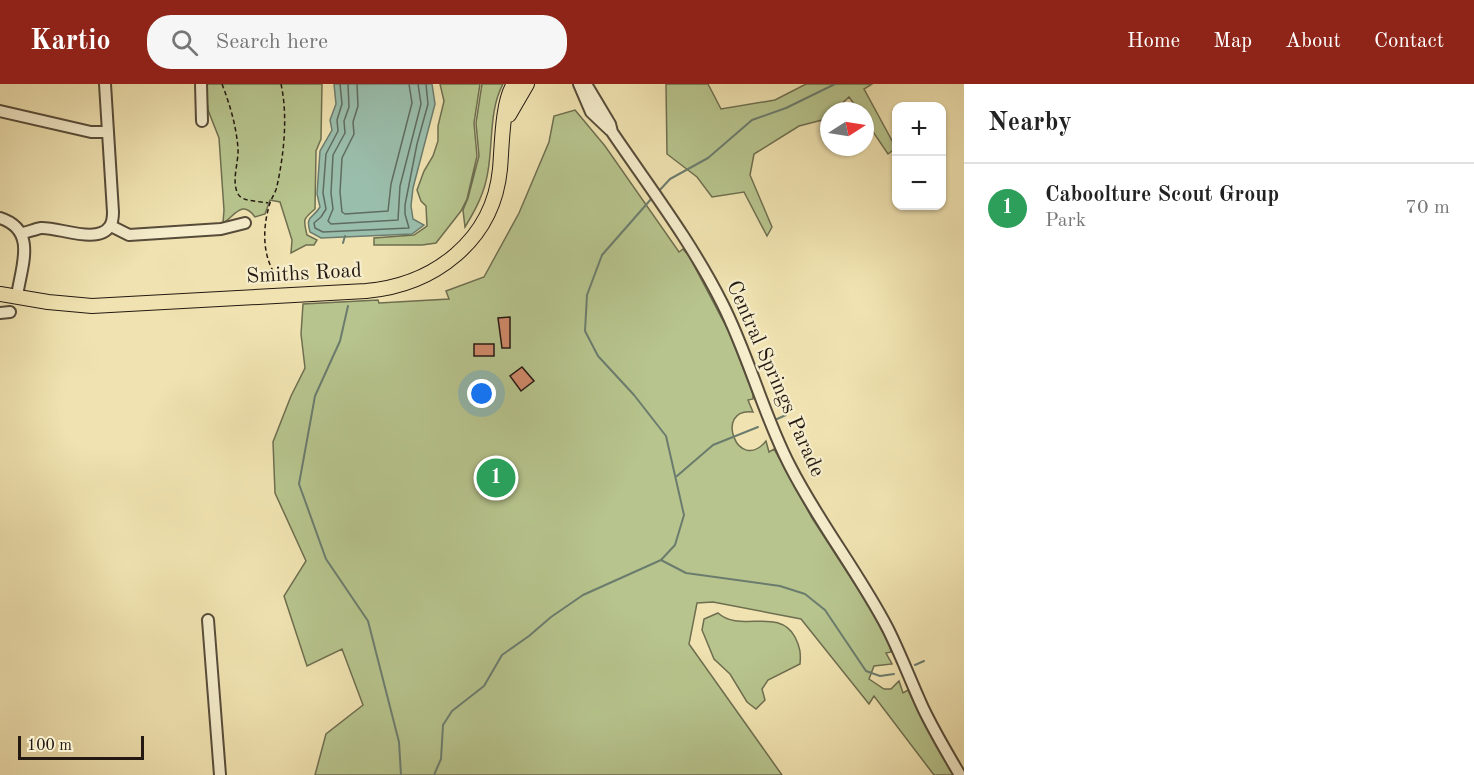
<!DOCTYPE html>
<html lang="en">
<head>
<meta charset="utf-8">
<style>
	:root { --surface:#fff; --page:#f6f6f6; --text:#222; --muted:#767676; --line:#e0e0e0; --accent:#8f2418 }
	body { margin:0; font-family:"Old Standard TT",serif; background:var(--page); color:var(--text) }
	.controls { position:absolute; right:18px; top:18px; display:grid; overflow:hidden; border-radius:12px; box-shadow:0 2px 4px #0004 }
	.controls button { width:54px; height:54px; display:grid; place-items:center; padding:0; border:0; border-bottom:2px solid var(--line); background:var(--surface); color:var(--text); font:30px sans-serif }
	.compass { position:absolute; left:820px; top:18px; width:54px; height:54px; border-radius:50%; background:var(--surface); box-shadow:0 2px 4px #0004; rotate:78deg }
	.scale { position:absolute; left:18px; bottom:15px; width:126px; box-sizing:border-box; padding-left:6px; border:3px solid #241912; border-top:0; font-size:16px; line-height:21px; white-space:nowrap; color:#241912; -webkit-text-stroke:4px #f5edcc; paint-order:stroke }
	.you { position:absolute; left:482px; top:310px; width:21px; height:21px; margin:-15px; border:4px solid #fff; border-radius:50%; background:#1a73e8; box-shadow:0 0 0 9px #1a73e833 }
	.badge { display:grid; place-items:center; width:39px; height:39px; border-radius:50%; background:var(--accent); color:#fff; font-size:20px; font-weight:700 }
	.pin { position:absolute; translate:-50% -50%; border:3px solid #fff; box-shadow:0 2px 6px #0006 }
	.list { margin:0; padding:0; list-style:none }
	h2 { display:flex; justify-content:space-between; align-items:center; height:78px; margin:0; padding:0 24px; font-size:26px }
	h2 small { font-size:20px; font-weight:400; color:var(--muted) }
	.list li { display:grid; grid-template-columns:39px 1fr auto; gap:18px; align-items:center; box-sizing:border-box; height:90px; padding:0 24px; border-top:2px solid var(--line) }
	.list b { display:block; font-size:22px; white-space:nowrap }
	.list p { margin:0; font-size:20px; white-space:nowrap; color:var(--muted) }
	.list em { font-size:20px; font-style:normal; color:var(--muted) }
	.icon { flex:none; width:33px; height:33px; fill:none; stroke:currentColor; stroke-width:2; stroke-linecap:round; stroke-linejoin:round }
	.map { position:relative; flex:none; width:964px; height:691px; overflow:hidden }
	header { display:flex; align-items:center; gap:36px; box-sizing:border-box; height:84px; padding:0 30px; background:var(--accent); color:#fff }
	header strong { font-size:28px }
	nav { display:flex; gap:33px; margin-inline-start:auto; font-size:21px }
	.search { width:420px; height:54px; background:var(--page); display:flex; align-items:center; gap:15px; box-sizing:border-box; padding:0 21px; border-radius:24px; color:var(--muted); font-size:22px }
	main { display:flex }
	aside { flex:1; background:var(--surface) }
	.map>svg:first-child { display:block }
	.green { fill:#b7c48d; stroke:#6e6e50; stroke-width:1.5 }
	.water { fill:#9abeac; stroke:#6b7c6e; stroke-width:1.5 }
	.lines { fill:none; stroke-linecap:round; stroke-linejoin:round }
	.shore { stroke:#5f6c5f; stroke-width:1.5 }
	.stream { stroke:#6b7c6e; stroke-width:2 }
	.building { fill:#d0896a; stroke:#241912; stroke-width:1.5 }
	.minor-casing { stroke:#574c3a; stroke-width:14 }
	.major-casing { stroke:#241912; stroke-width:16 }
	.path { stroke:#241912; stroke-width:1.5; stroke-dasharray:4.5 3; stroke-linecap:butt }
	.minor { stroke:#f5edcc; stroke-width:10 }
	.major { stroke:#f0e3b1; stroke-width:14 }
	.labels { text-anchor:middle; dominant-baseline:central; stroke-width:4.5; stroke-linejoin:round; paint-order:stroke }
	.street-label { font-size:21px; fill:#241912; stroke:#f5edcc }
</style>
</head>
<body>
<header>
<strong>Kartio</strong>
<div class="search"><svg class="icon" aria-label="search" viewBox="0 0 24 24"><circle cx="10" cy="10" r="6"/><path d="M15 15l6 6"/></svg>Search here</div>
<nav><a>Home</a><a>Map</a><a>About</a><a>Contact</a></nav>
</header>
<main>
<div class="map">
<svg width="964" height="691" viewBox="0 0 964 691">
	<rect width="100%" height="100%" fill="#f0e3b1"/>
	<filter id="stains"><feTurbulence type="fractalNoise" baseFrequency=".00333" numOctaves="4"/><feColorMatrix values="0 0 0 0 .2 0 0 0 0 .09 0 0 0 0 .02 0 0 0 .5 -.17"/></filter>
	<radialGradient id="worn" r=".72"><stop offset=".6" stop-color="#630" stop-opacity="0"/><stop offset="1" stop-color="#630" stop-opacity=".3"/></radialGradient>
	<path class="green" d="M205,0H322L321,55L316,67L315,125C303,135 303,135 307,151L317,156L314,161H306L291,169L292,156L280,118L270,116L265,130L255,133C242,115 235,132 223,139L224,126L219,54L208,26Z
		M440,0H480L474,39L477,72L467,115L461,127L436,159L422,161H374V154L414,151L427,142L426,122L421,117L417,106L424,87L433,72L438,57V42L444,17Z
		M482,0H503C489,26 493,59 488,87C485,108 476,125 465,143L463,126L468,114L479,72L476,39Z
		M666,0H708L721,25L775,16L806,0H872L864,5L896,64L888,70L865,36V27H859L849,13L834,27H829V32L826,35L799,42L754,70L750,91L772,143L767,152L744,108L712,113L697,93L667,70Z
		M575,26L605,62L679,168L683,165L689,172L729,248L753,310V315L748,316L753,328C713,323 738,391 766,357L769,368L774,365L812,434L871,525L890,563L891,568L886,569L892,580L874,582L869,595L884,605H891L899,597L903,609L908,606L924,639L954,691H934L874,612L869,620L801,535L713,518L697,519L689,560L782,691H315L326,650L363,621L342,565L307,582L284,512L306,477L275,409L273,358L291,312L305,284L301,250L303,220L378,216L379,219L449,215L446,207L484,193L519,129L549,58L554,32Z
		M718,529C740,549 779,523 795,553C800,563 801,569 800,580L768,596L762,605L765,616L756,625L747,618L730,590L714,575L702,546L704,535Z"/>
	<path class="water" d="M334,0H432L435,20L413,104L411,122L413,135L424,141L412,150L321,154L310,148C305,131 313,135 320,123L317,110L320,67L332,46L330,36L336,20Z"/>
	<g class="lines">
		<path class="shore" d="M340,0L342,20L337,36L338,47L326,70L323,109L326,125L321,133L314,139L315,144L323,148L409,144L405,130V121L417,60L428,20L426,0
			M348,0L349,23L344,37L345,49L333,71L331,109L333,125L328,137L331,140L398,136L400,102L421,20L418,0
			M357,0L358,22L353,38L354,50L342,74L340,108L342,128L345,130L388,127L391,100L412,19L409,0"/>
		<path class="stream" d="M658,108L670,95L708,74L752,36L786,24L835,0
			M343,159L345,152
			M348,222L340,257L315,312L299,400L326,475L368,537L399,658L401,691
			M777,335L786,331
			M677,392L713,361L758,343
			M661,476L686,489L780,502L805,510L825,526L866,587L880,592L894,590
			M915,581L924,577
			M434,691L441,675L443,641L452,627L484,602L502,571L529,552L551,533L583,511L661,476L675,461L684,431L666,352L634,311L598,272L585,247L587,211L602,171L652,114"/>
	</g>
	<path class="building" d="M510,233V264H502L498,234Z
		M474,260H494V272H474Z
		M522,283L534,297L521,307L510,292Z"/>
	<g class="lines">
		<defs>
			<path id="minor" d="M201,0L202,37
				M579,0L591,28L610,46
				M586,0L610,40L612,48C650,104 692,159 722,219C749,272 763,330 790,382C819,439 859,489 888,545C901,571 911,598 923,624C934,647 947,669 960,691
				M0,27L91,48H107
				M0,134C38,146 21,183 17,212
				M111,142L129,151L221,145L245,139
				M23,149C28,148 35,145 41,144C59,143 98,161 110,142C112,139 113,132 113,128L105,0
				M0,229L10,228
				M208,536L220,691"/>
			<path id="major" d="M509,31L527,0
				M0,210L48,218L92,222L366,207C434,201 493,157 500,85C502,63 502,17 514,0"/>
		</defs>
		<use href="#minor" class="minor-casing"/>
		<use href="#major" class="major-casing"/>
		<path class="path" d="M222,0C230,21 236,41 238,64C239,78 231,97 238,110C242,118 260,117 268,119
			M281,0C288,32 284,70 277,102C276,108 272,113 270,119C263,141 262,167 273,187L286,185
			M274,187L276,200"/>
		<use href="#minor" class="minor"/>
		<use href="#major" class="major"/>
	</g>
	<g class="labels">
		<g class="street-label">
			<text transform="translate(304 190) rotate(-3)">Smiths Road</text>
			<text transform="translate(775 295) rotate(66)">Central Springs Parade</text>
		</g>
	</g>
	<rect width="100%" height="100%" filter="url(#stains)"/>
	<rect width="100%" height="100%" fill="url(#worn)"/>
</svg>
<div class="controls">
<button>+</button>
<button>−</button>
</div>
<svg class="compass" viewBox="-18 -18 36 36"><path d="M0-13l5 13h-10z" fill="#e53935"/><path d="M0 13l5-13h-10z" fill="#767676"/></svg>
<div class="scale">100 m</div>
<div class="you"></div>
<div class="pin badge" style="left:496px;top:394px;background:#2e9e5b">1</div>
</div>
<aside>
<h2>Nearby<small></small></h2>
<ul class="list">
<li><span class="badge" style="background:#2e9e5b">1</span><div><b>Caboolture Scout Group</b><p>Park</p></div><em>70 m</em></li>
</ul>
</aside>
</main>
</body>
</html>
